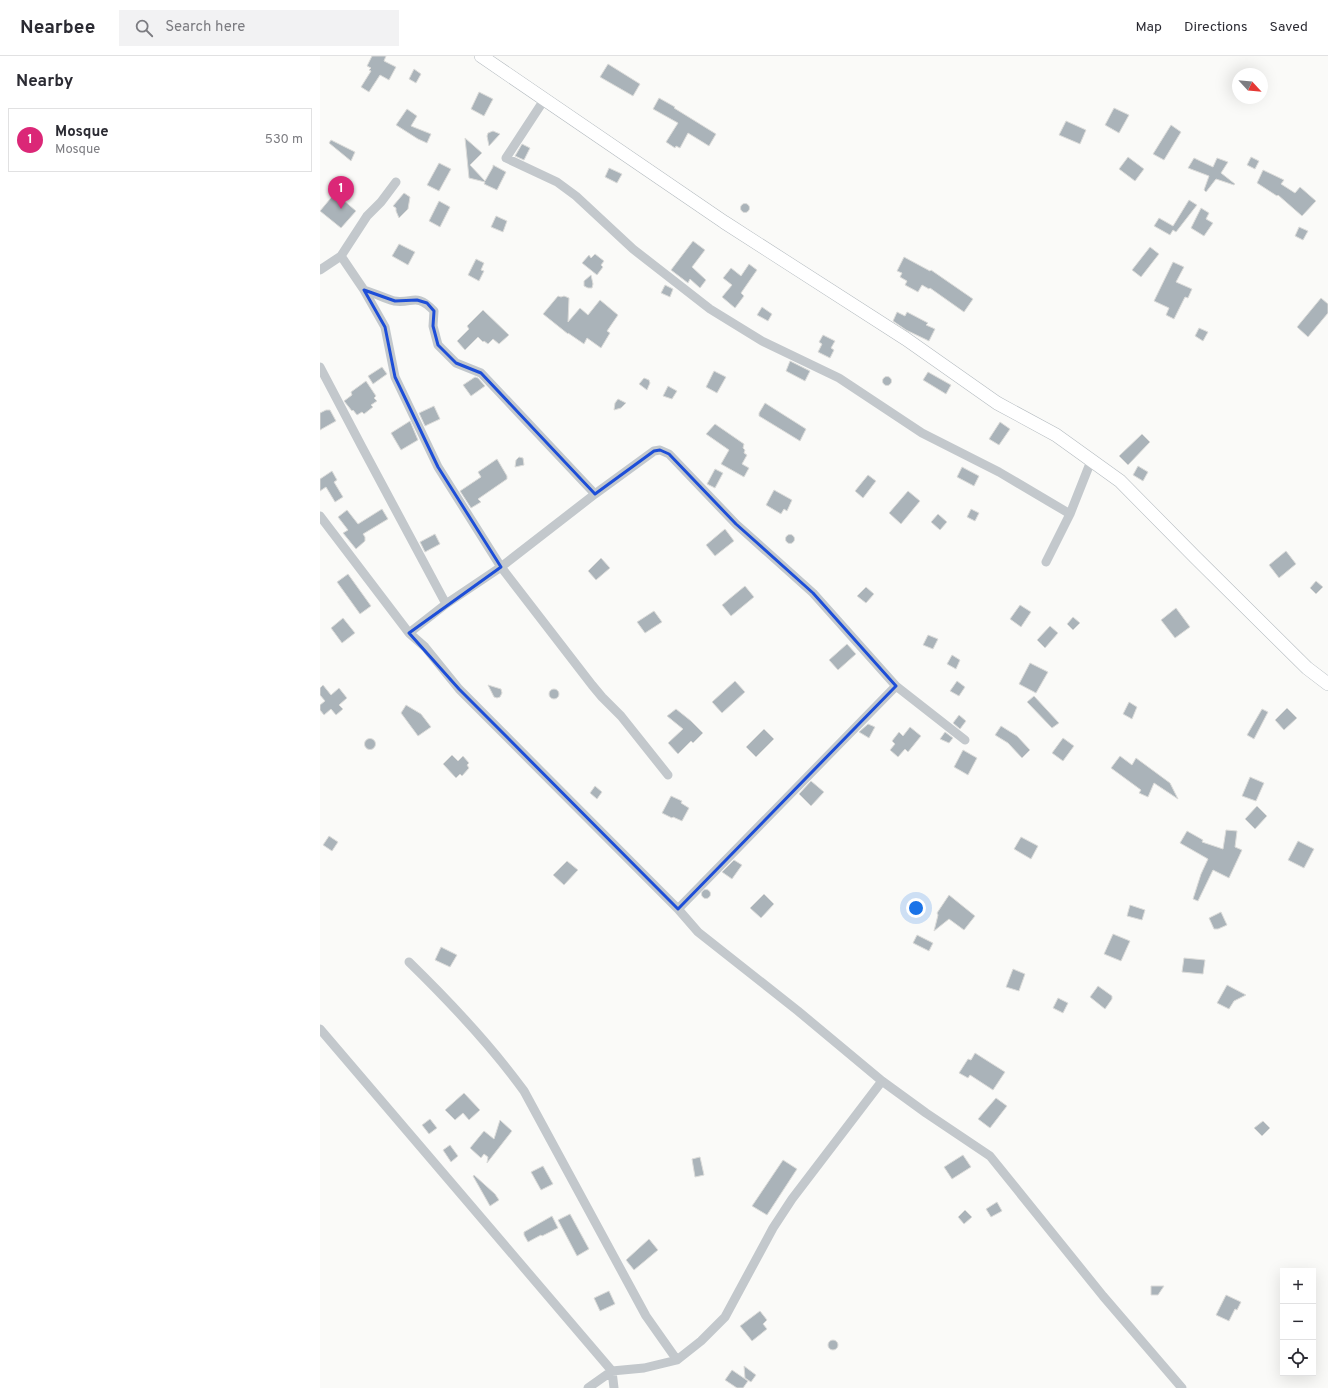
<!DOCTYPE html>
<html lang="en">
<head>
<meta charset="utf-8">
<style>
	:root { --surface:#fff; --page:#f2f2f3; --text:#2b2b33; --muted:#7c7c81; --line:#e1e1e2; --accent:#db2777 }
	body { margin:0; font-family:Overpass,sans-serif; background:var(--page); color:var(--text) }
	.controls { position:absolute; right:12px; bottom:12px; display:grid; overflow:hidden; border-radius:0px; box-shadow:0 4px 16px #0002 }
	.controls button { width:36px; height:36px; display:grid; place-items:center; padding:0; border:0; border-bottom:1px solid var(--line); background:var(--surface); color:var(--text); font:20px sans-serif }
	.compass { position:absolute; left:912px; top:12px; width:36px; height:36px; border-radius:50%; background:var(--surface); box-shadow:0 4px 16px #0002; rotate:116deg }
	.you { position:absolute; left:596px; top:852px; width:14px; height:14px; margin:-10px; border:3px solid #fff; border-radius:50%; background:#1a73e8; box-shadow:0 0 0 6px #1a73e833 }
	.badge { display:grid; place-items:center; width:26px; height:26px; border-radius:50%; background:var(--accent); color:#fff; font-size:13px; font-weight:700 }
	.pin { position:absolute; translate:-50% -33px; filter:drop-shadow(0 1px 2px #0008) }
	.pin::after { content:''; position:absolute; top:21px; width:14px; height:12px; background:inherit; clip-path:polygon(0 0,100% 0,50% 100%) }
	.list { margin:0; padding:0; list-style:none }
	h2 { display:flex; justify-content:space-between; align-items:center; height:52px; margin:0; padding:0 16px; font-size:17px }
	h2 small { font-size:13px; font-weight:400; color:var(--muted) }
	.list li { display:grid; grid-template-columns:26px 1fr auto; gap:12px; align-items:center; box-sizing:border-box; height:64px; margin:0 8px 8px; padding:0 8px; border:1px solid var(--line); border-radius:0px }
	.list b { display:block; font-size:15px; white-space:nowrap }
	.list p { margin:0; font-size:13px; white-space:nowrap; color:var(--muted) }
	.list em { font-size:13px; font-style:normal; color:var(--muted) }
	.icon { flex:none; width:22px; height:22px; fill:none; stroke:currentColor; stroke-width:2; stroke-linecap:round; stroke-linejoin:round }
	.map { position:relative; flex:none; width:1008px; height:1332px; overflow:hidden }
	header { display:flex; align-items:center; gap:24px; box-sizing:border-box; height:56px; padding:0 20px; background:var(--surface); border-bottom:1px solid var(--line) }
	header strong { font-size:19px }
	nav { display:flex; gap:22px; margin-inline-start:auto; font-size:14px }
	.search { width:280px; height:36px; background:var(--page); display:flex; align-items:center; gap:10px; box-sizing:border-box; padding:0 14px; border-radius:0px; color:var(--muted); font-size:15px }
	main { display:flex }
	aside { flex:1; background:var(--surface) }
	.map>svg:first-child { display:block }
	.building { fill:#aab3b9; stroke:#dcdcda }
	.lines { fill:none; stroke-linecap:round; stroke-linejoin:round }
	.secondary-casing { stroke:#b3babf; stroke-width:14 }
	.street { stroke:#c3c8cc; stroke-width:9 }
	.secondary { stroke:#fff; stroke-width:13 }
	.marked { fill:none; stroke:#1d4ed8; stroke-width:3; stroke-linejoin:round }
</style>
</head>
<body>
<header>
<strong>Nearbee</strong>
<div class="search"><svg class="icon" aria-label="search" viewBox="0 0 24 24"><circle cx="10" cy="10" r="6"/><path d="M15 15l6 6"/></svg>Search here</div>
<nav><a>Map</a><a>Directions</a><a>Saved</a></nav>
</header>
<main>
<aside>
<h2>Nearby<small></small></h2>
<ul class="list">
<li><span class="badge">1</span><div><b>Mosque</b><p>Mosque</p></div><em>530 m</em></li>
</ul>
</aside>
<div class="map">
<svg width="1008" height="1332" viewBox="0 0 1008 1332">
	<rect width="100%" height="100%" fill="#fafaf8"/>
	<path class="building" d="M52,0H66L64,5L76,11L69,24L60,19L49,36L41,31L51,15L49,14L51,12L47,10Z
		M288,8L320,28L313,40L280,21Z
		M94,13L101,18L96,27L89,23Z
		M159,36L173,43L164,60L151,53Z
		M339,42L355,51L354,52L396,78L389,90L368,77L360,92L356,90L355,92L346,86L358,67L333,53Z
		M794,52L809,59L799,77L785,69Z
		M87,53L97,60L91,70L111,78L107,87L98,83L76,69Z
		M746,65L766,74L760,88L739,79Z
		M851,69L861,76L844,104L833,98Z
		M173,75L180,78L169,90L167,80L168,77Z
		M145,82L162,97L150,109L165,125L173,111V109L186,116L177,134L164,128L165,126L149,122Z
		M11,84L35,96L31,105L9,87Z
		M202,88L210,92L204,104L195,100Z
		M808,101L824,113L815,125L799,113Z
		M931,101L939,105L935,113L927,109Z
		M874,102L893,111L897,102L908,106L901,117L915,128L914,129L896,123L886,136L884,134L889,120L868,112Z
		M119,107L131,113L119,135L107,129Z
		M289,112L302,118L297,127L285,121Z
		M943,114L964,124L961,128L975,137L980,131L996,145L982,160L958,139L957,140L937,127Z
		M15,137L36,155L21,172L0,155Z
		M84,137L90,141L88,153L79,162L76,155V152L73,150Z
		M869,144L877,149L856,176L853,174L850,179L834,170L839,162L853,170Z
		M119,145L130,151L120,171L109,165Z
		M420.5 152a4.5 4.5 0 1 1 9 0a4.5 4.5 0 1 1-9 0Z
		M881,152L889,157L886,163L893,167L884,180L871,172Z
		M176,160L187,165L183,176L171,171Z
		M979,171L988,175L983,184L975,180Z
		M373,185L385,194L372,211L386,224L380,232L370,223L368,227L351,214Z
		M79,188L95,196L88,209L72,200Z
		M830,191L839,198L821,221L812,214Z
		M275,198L284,205L281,209L283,211L277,219L262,207L269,199L271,202Z
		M584,201L610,215L611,214L653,243L644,256L610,232L609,233L602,229L598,236L585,229L587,225L580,221L582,217L577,215Z
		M156,203L164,207L161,214L164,215L159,225L148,219Z
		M853,206L864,211L856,226L872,233L868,242L865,241L854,263L846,259L849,252L834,245Z
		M429,208L437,214L421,237L424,240L415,252L402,241L412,229L403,222L411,212L421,220Z
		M271,219L273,228L272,232H268L264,230V225Z
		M345,229L353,233L350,241L341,237Z
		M238,240L241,241L244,240L249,242L248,266L260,252L268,259L280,244L298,259L287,275L290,277L281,292L267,282L264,288L248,277V278L223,258Z
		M1001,242L1008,248V257L988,281L977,271Z
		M442,251L452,258L448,265L437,259Z
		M163,254L189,279L179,288L173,283L168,288L164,285L163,286L158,281L145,294L137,285L149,273L147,270Z
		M577,256L585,260L587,256L608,267L606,269L615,273L609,285L586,274L573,265Z
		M879,272L888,276L883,285L875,280Z
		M503,279L515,285L511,292L514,294L510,302L498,296L502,288L499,286Z
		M470,305L490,315L485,325L466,315Z
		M62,311L67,318L53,328L48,320Z
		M394,315L406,321L397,337L386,331Z
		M608,316L631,329L626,338L603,324Z
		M562.5 325a4.5 4.5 0 1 1 9 0a4.5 4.5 0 1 1-9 0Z
		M155,321L158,322L165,330L151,340L143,329Z
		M324,322L329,324L330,327L327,334L319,328Z
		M46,325L56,340L54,342L57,345L51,349L53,351L44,358L42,356L37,359L33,354L32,355L24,345L32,339L31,336Z
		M348,330L357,335L352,343L343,340Z
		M298,343L306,347L301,352L294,354L295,347Z
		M445,347L486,373L480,385L439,360V357Z
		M114,350L120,363L105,370L99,357Z
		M6,354H10L16,365L0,374V357Z
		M90,365L98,384L81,394L71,377Z
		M680,366L690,373L679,389L669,383Z
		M395,368L424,388L423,392L425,394L424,397L427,399L422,408L429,412L424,421L401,408L409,394L386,378Z
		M822,378L830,386L808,409L799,400Z
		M199,401L203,402L204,409L195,411L196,404Z
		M177,403L187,420V423L158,443L161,446L151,452L140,435L161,421L158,416Z
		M818,410L828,416L823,425L813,419Z
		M642,411L659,420L654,430L637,421Z
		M395,413L403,417L395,432L387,428Z
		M12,415L17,424L14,426L23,441L15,446L6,431L0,435V423Z
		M548,419L556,425L543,442L535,435Z
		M454,434L472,444L467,455L464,453L461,458L446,449Z
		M588,435L600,445L581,468L569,457Z
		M62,453L68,463L43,478L45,481V485L36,493L23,477L28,474L18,461L27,454L38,468Z
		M651,453L659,457L655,465L647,461Z
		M618,458L627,466L620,474L611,466Z
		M405,473L414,485L395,500L386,489Z
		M115,478L120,488L105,496L100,486Z
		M465.5 483a4.5 4.5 0 1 1 9 0a4.5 4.5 0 1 1-9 0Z
		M966,495L976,508L959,522L949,509Z
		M281,502L290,512L276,524L268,515Z
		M28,518L51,550L40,558L17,526Z
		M996,525L1003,531L996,538L990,532Z
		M425,530L434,541L411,560L402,549Z
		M546,531L554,538L546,547L537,540Z
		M700,549L711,556L701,571L690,563Z
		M856,552L870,571L855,582L841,564Z
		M334,555L342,566L325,577L317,566Z
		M753,561L760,567L753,574L747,568Z
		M23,562L35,577L22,587L11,572Z
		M730,570L738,577L725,592L717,584Z
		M608,579L618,583L613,593L603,589Z
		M527,588L536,598L518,614L509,604Z
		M632,599L640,604L636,613L627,608Z
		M710,607L728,616L716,637L699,628Z
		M415,625L425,636L402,657L392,646Z
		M637,625L645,631L639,640L630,635Z
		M3,629L11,639L19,632L27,642L19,649L23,653L16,659L11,653L4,659L0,654V649L5,645L0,639V632Z
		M168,629L181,633L182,637L180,641L177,642L174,641Z
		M229 638a5 5 0 1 1 10 0a5 5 0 1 1-10 0Z
		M714,640L739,667L732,672L707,646Z
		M809,646L817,651L812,663L803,658Z
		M86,649L101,658L111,671L98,680L81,657Z
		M967,652L977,662L964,674L955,664Z
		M356,653L371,665L383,677L373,687L371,685L358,698L348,687L363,673L347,660Z
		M942,653L948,656L934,683L927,679Z
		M639,659L646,665L640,673L633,667Z
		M548,668L555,671L549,682L539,676Z
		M681,670L697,680L710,694L702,702L688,687L675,679Z
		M590,671L601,680L588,696L585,693L578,701L570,694L575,688L572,685L579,676L583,680Z
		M444,673L454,683L436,701L426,691Z
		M625,676L633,682L629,687L620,683Z
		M743,682L754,690L743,705L732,697Z
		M44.5 688a5.5 5.5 0 1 1 11 0a5.5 5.5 0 1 1-11 0Z
		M643,694L657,702L648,719L634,711Z
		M132,699L138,705L143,700L149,707L147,709L149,712L142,720L140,718L136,722L123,708Z
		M800,700L812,709L816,702L850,727L858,743L834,727L828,741L819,737L821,734L791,712Z
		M930,721L944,727L936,745L922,740Z
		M491,725L504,736L491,750L479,738Z
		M275,730L282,736L277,743L270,737Z
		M351,740L362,745L361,747L369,752L362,765L353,761L352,762L342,757Z
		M937,750L947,760L935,773L925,763Z
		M906,774L917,775L915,791L922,794L909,822L893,814L878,845L873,843L881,818L888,803L860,787L867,775L883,784L882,786L903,793Z
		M9,780L18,786L12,795L3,789Z
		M701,781L718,790L711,803L694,793Z
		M978,785L994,793L984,812L968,804Z
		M414,804L422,809L412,823L402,816Z
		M247,805L258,814L244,829L233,819Z
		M381.5 838a4.5 4.5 0 1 1 9 0a4.5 4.5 0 1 1-9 0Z
		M444,838L454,848L441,862L430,852Z
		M629,839L655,860L644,874L629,863L614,875L618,859L617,857Z
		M810,849L825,854L822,864L807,860Z
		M901,856L907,869L898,873H894L889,862Z
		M793,878L810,885L801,905L784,898Z
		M597,879L613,887L609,895L593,887Z
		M121,891L137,899L130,911L115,904Z
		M864,902L885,904L883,918L862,916Z
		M693,913L705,918L699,935L686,931Z
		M907,929L926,939L914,945L909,953L897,947Z
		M778,930L792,940V943L785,953L770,941Z
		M738,942L748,947L743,957L733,952Z
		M655,997L685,1016L673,1034L650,1019L648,1022L639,1017L648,1003L651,1004Z
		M144,1037L160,1054L149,1064L143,1057L135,1064L125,1054Z
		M676,1042L687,1050L670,1072L658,1063Z
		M110,1063L117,1072L109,1078L102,1069Z
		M180,1064L192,1075L167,1107L168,1101L164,1098L161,1102L150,1092L164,1075L174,1083Z
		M943,1065L950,1072L942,1080L934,1072Z
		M130,1089L138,1100L131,1106L123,1094Z
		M643,1099L651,1111L632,1123L624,1111Z
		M380,1101L384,1119L375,1121L372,1103Z
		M463,1104L477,1113L447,1159L432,1150Z
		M223,1110L233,1128L221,1134L211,1116Z
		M154,1119L175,1138L179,1144L170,1150L153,1120Z
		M677,1146L682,1155L671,1161L666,1153Z
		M645,1154L652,1161L644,1168L638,1161Z
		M250,1158L269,1193L257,1200L238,1164Z
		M232,1160L238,1172L222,1180L221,1179L208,1186L204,1179V1176Z
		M329,1183L338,1194L314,1214L306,1204Z
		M831,1230H844L838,1239H831Z
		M289,1235L295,1248L280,1255L274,1242Z
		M906,1239L921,1246L917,1254L915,1253L909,1265L896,1259Z
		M440,1255L447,1264L443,1268L447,1273L432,1285L420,1270Z
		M508 1289a5 5 0 1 1 10 0a5 5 0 1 1-10 0Z
		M424,1310L436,1319L431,1326L425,1322Z
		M412,1314L428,1325L423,1332H417L405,1324Z"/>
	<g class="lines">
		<defs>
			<path id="secondary" d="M161,0L404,166L586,283L677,347L736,379L800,425L875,501L987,612L1008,628"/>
		</defs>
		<use href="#secondary" class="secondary-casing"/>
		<path class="street" d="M224,44L186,102L237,126L256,140L313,193L390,253L442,285L519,322L602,377L679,416L750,458
			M21,200L44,234L65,271L75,321L118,411L181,511L272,629L282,641L301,660L348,719
			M0,214L21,200L47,160L61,146L76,126
			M44,234C54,237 64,242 74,245C93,248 96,236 114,255L113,270L118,289L136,307L161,317L275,438
			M0,311L42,391L126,548
			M0,460L89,577L105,591L139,633L358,853L378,876L478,955L562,1025L606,1057L670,1100L783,1240L862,1332
			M726,506L750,458L771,405
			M89,577L126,548L181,511L275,438L334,395L340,394L349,398L416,468L493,537L576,630L645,684
			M358,853L576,630
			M89,906C130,946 170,988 204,1035L326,1260L357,1304
			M0,973L292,1315L268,1332
			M294,1332L292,1315L324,1312L357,1304L381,1285L405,1261L453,1172L472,1143L562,1025"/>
		<use href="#secondary" class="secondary"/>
	</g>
	<path class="marked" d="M44,234L75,245L97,244L107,247L114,255L113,270L118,289L136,307L161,317L275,438L334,395L340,394L349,398L416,468L493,537L576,630L358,853L139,633L89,577L181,511L118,411L75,321L65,271Z"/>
</svg>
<div class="controls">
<button>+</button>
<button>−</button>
<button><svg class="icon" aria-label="locate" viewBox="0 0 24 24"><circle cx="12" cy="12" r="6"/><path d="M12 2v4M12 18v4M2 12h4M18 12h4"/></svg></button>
</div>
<svg class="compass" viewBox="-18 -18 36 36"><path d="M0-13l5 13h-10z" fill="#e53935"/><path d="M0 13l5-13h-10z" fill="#7c7c81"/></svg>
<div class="you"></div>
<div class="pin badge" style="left:21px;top:153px">1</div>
</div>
</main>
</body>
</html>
